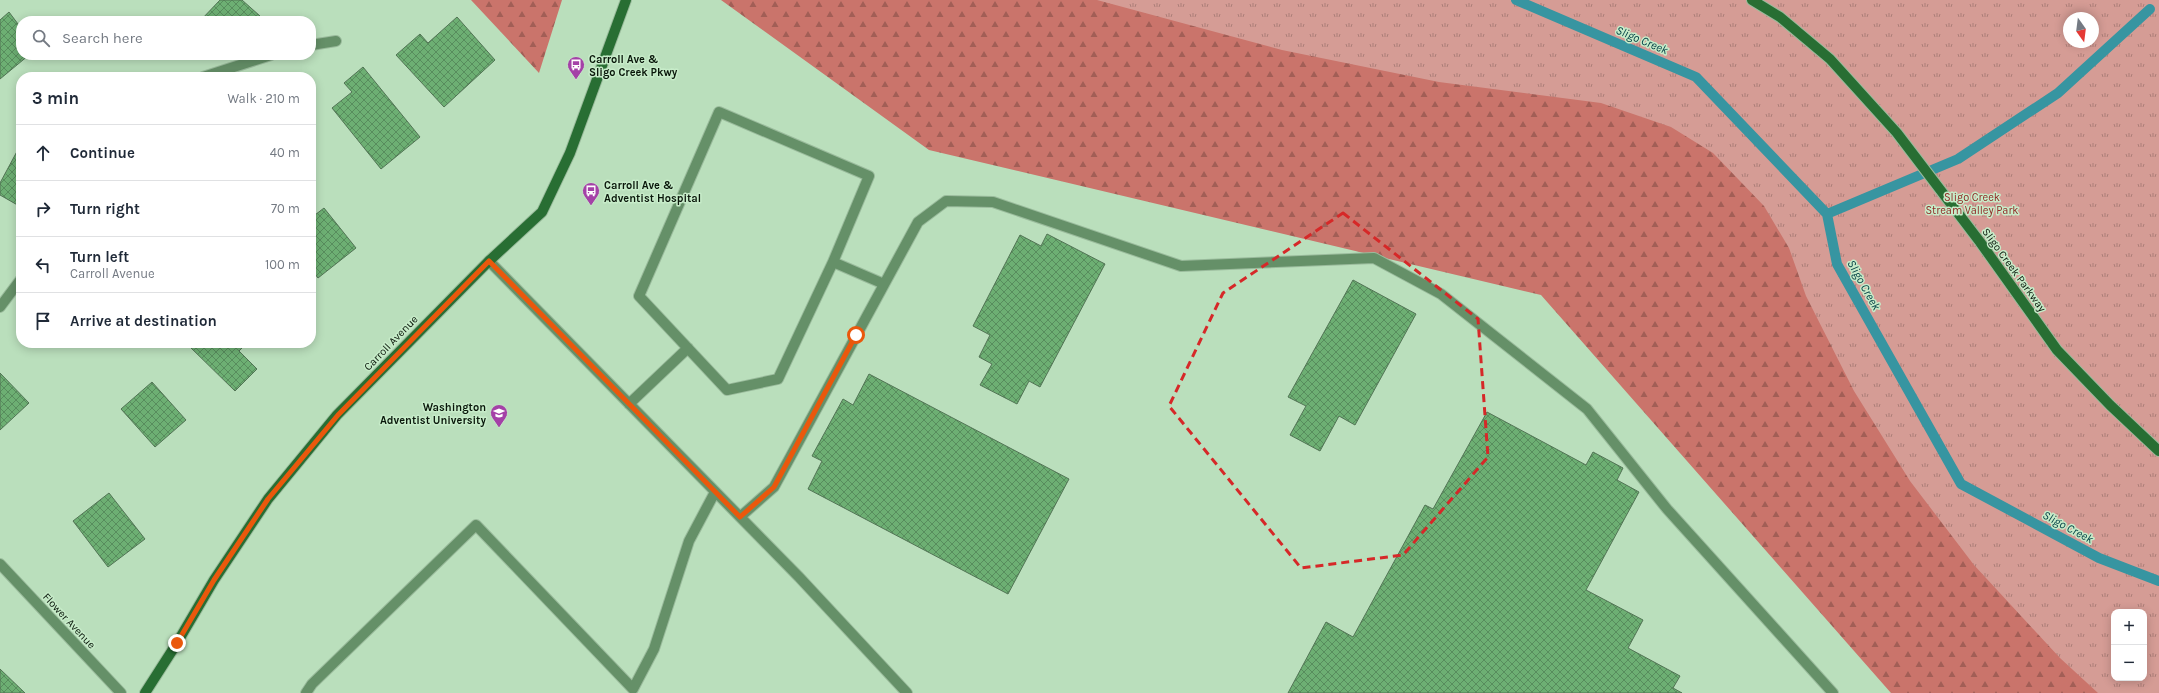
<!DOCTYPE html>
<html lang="en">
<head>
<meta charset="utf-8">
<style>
	:root { --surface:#fff; --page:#f2f2f3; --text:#1f2937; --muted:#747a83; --line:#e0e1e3 }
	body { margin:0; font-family:Karla,sans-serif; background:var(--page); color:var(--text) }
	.controls { position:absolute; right:12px; bottom:12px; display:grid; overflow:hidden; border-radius:8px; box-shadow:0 2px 10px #0003 }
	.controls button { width:36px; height:36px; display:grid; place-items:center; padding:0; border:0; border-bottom:1px solid var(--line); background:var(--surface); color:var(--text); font:20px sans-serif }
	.compass { position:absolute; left:2063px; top:12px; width:36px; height:36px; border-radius:50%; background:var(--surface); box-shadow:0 2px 10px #0003; rotate:166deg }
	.stop { position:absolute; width:12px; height:12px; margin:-9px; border:3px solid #ea580c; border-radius:50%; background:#fff }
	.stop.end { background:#ea580c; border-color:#fff; box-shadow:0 1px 4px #0008 }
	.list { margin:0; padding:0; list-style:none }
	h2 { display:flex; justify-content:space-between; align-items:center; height:52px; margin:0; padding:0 16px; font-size:17px }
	h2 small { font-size:13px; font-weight:400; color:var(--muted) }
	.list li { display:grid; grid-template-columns:26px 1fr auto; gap:12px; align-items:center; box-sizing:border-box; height:56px; padding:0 16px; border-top:1px solid var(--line) }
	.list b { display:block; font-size:15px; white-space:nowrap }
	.list p { margin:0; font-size:13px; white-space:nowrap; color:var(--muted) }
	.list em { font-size:13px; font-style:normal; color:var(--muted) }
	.icon { flex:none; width:22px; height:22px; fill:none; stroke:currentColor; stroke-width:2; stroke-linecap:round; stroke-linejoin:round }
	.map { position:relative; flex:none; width:2159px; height:693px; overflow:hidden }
	.search { position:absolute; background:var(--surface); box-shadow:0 2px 10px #0003; left:16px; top:16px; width:300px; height:44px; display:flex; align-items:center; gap:10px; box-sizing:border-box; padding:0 14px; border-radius:16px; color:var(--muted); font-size:15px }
	.panel { position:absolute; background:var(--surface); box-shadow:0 2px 10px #0003; left:16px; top:72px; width:300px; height:276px; border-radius:16px }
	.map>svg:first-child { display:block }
	.forest { fill:url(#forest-firs); fill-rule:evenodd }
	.park { fill:url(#park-tufts); fill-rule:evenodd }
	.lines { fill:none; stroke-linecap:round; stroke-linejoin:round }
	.stream { stroke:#3795a1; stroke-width:10 }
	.building { fill:url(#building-cross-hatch); stroke:#527455 }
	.lane-casing { stroke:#9abb9c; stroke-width:12 }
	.street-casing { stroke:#9abb9c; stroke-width:12 }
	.secondary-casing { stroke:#9abb9c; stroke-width:12 }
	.lane { stroke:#659068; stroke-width:10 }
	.street { stroke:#659068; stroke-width:10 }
	.secondary { stroke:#286e33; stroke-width:10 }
	.route { stroke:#ea580c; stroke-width:5 }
	.marked { fill:none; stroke:#d62828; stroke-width:3; stroke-dasharray:8 5; stroke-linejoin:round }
	.labels { text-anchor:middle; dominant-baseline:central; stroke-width:3; stroke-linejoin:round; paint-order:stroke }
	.poi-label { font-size:11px; font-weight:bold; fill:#09160a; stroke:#c7ecc9; text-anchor:start }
	.park-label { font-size:11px; fill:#8f2825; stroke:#c7ecc9 }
	.street-label { font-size:11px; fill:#09160a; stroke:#c7ecc9 }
	.water-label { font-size:12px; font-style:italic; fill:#013d43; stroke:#c7ecc9 }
</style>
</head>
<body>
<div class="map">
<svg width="2159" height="693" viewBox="0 0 2159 693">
	<defs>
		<pattern id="forest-firs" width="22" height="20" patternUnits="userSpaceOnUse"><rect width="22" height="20" fill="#ca746b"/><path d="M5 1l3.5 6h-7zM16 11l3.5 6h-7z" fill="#a25e56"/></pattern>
		<pattern id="park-tufts" width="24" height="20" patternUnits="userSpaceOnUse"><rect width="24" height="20" fill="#d59c95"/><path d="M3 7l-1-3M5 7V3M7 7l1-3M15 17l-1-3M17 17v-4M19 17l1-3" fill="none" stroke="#ab7e78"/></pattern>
		<pattern id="building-cross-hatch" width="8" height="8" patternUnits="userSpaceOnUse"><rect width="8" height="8" fill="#6daf73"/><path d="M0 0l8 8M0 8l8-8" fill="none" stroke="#588d5d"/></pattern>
	</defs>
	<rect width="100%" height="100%" fill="#badfbc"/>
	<path class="forest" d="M471,0H562L539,73Z
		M721,0H2159V693H1891L1541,295L929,150ZM2069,18H2093V42H2069ZM2114,612H2144V678H2114Z"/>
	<path class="park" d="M1097,0H2159V693H2098L2060,658L1974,565L1910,481L1854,391L1806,296L1789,248L1764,206L1713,153L1671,127L1601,103L1439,82L1282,50ZM2069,18H2093V42H2069ZM2114,612H2144V678H2114Z"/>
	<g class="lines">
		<path class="stream" d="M1516,0L1696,77L1827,214L1837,264L1961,484L2099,558L2159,581
			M1827,214L1958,159L2058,93L2150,9"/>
	</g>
	<path class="building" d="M220,0H242L260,16L255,21H200Z
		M9,12L21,28V55H29L0,79V20Z
		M457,17L495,60L444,107L396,55L420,34L428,43Z
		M363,67L420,137L381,169L332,108L352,92L344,83Z
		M21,144V207L0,195V183Z
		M324,208L356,248L318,278L315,274L311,277V218Z
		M1047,234L1105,264L1040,387L1029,381L1017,404L980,385L992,364L979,357L990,335L973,326L1020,235L1041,246Z
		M1353,280L1416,314L1355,425L1339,416L1320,451L1290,435L1306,406L1288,397Z
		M190,343H247L239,351L257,369L235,391L188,345Z
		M0,373L29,403L0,430Z
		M869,374L1069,479L1008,594L808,489L822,461L812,456L843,399L853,405Z
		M152,382L186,420L155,447L121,409Z
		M1487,412L1586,465L1593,452L1623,468L1617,480L1639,492L1586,590L1643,620L1628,648L1680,676L1673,688L1682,693H1288L1326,622L1353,637L1425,505L1433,509Z
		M109,493L145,539L108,567L73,521Z
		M0,669L25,693H0Z"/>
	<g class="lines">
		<defs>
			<path id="lane" d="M489,261L799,577L907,693
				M833,262L778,379L727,390L639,296L719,112L869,176L833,262L884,284
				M629,404L688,348
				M740,517L774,487L918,222L946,201L993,202L1181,266L1374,258L1441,294L1587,409L1667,509L1833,693
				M306,693L312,684L476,525L633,689L654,649L689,541L715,492"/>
			<path id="street" d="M311,45L336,41
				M203,77L271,55
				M0,307L21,279
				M0,564L121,693"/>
			<path id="secondary" d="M1752,0L1780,17L1830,59L1897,133L1980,242L2057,350L2110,405L2159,451
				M145,693L177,643L214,580L268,499L337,415L489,261L542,212L570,153L626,0"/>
		</defs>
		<use href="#lane" class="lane-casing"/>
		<use href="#street" class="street-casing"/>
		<use href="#secondary" class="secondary-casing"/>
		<use href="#lane" class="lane"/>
		<use href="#street" class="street"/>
		<use href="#secondary" class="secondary"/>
	</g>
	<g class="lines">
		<path class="route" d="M177,643L214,580L268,499L338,415L489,261L740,517L774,487L856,335"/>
	</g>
	<path class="marked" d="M1343,213L1478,319L1488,457L1403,555L1301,568L1169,406L1223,293Z"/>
	<defs>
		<symbol id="bus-pin" viewBox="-11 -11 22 30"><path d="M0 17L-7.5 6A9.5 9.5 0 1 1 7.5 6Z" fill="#a441a7" stroke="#c7ecc9"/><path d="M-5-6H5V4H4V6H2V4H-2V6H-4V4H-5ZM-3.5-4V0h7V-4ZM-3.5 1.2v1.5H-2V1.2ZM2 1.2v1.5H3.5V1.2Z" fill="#fff"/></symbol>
		<symbol id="university-pin" viewBox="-11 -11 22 30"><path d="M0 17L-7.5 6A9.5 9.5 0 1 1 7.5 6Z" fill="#a441a7" stroke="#c7ecc9"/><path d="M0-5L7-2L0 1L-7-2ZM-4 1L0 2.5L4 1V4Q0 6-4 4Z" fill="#fff"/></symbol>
	</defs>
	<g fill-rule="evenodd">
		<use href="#bus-pin" x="566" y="55" width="20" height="27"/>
		<use href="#bus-pin" x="581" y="181" width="20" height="27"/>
		<use href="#university-pin" x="489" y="403" width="20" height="27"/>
	</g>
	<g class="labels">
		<g class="poi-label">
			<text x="589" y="59">Carroll Ave &amp;<tspan x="589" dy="13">Sligo Creek Pkwy</tspan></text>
			<text x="604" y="185">Carroll Ave &amp;<tspan x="604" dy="13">Adventist Hospital</tspan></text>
			<text x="486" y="407" text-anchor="end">Washington<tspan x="486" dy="13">Adventist University</tspan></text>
		</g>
		<g class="park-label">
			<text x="1972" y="197">Sligo Creek<tspan x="1972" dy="13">Stream Valley Park</tspan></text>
		</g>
		<g class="street-label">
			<text transform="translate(2014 270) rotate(54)">Sligo Creek Parkway</text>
			<text transform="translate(391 343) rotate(-46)">Carroll Avenue</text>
			<text transform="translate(69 621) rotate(47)">Flower Avenue</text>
		</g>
		<g class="water-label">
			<text transform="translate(1642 40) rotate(23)">Sligo Creek</text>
			<text transform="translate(1864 285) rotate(61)">Sligo Creek</text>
			<text transform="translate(2068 527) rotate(28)">Sligo Creek</text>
		</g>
	</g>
</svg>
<div class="controls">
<button>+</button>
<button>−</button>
</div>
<svg class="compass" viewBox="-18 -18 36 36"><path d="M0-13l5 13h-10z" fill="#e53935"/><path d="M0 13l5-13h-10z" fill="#747a83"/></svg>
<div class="stop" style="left:856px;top:335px"></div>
<div class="stop end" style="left:177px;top:643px"></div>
<div class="search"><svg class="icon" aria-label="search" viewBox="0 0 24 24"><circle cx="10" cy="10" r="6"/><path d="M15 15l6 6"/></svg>Search here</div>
<section class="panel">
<h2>3 min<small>Walk · 210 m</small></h2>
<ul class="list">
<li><svg class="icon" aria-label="ahead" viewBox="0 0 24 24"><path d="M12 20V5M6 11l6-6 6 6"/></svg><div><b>Continue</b></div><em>40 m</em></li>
<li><svg class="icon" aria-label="right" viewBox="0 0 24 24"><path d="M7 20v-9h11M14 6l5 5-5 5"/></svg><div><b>Turn right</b></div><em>70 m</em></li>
<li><svg class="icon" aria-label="left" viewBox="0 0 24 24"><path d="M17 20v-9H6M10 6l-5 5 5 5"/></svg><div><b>Turn left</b><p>Carroll Avenue</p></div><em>100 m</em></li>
<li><svg class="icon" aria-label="arrive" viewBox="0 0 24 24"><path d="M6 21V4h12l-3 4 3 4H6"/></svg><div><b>Arrive at destination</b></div></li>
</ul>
</section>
</div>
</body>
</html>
